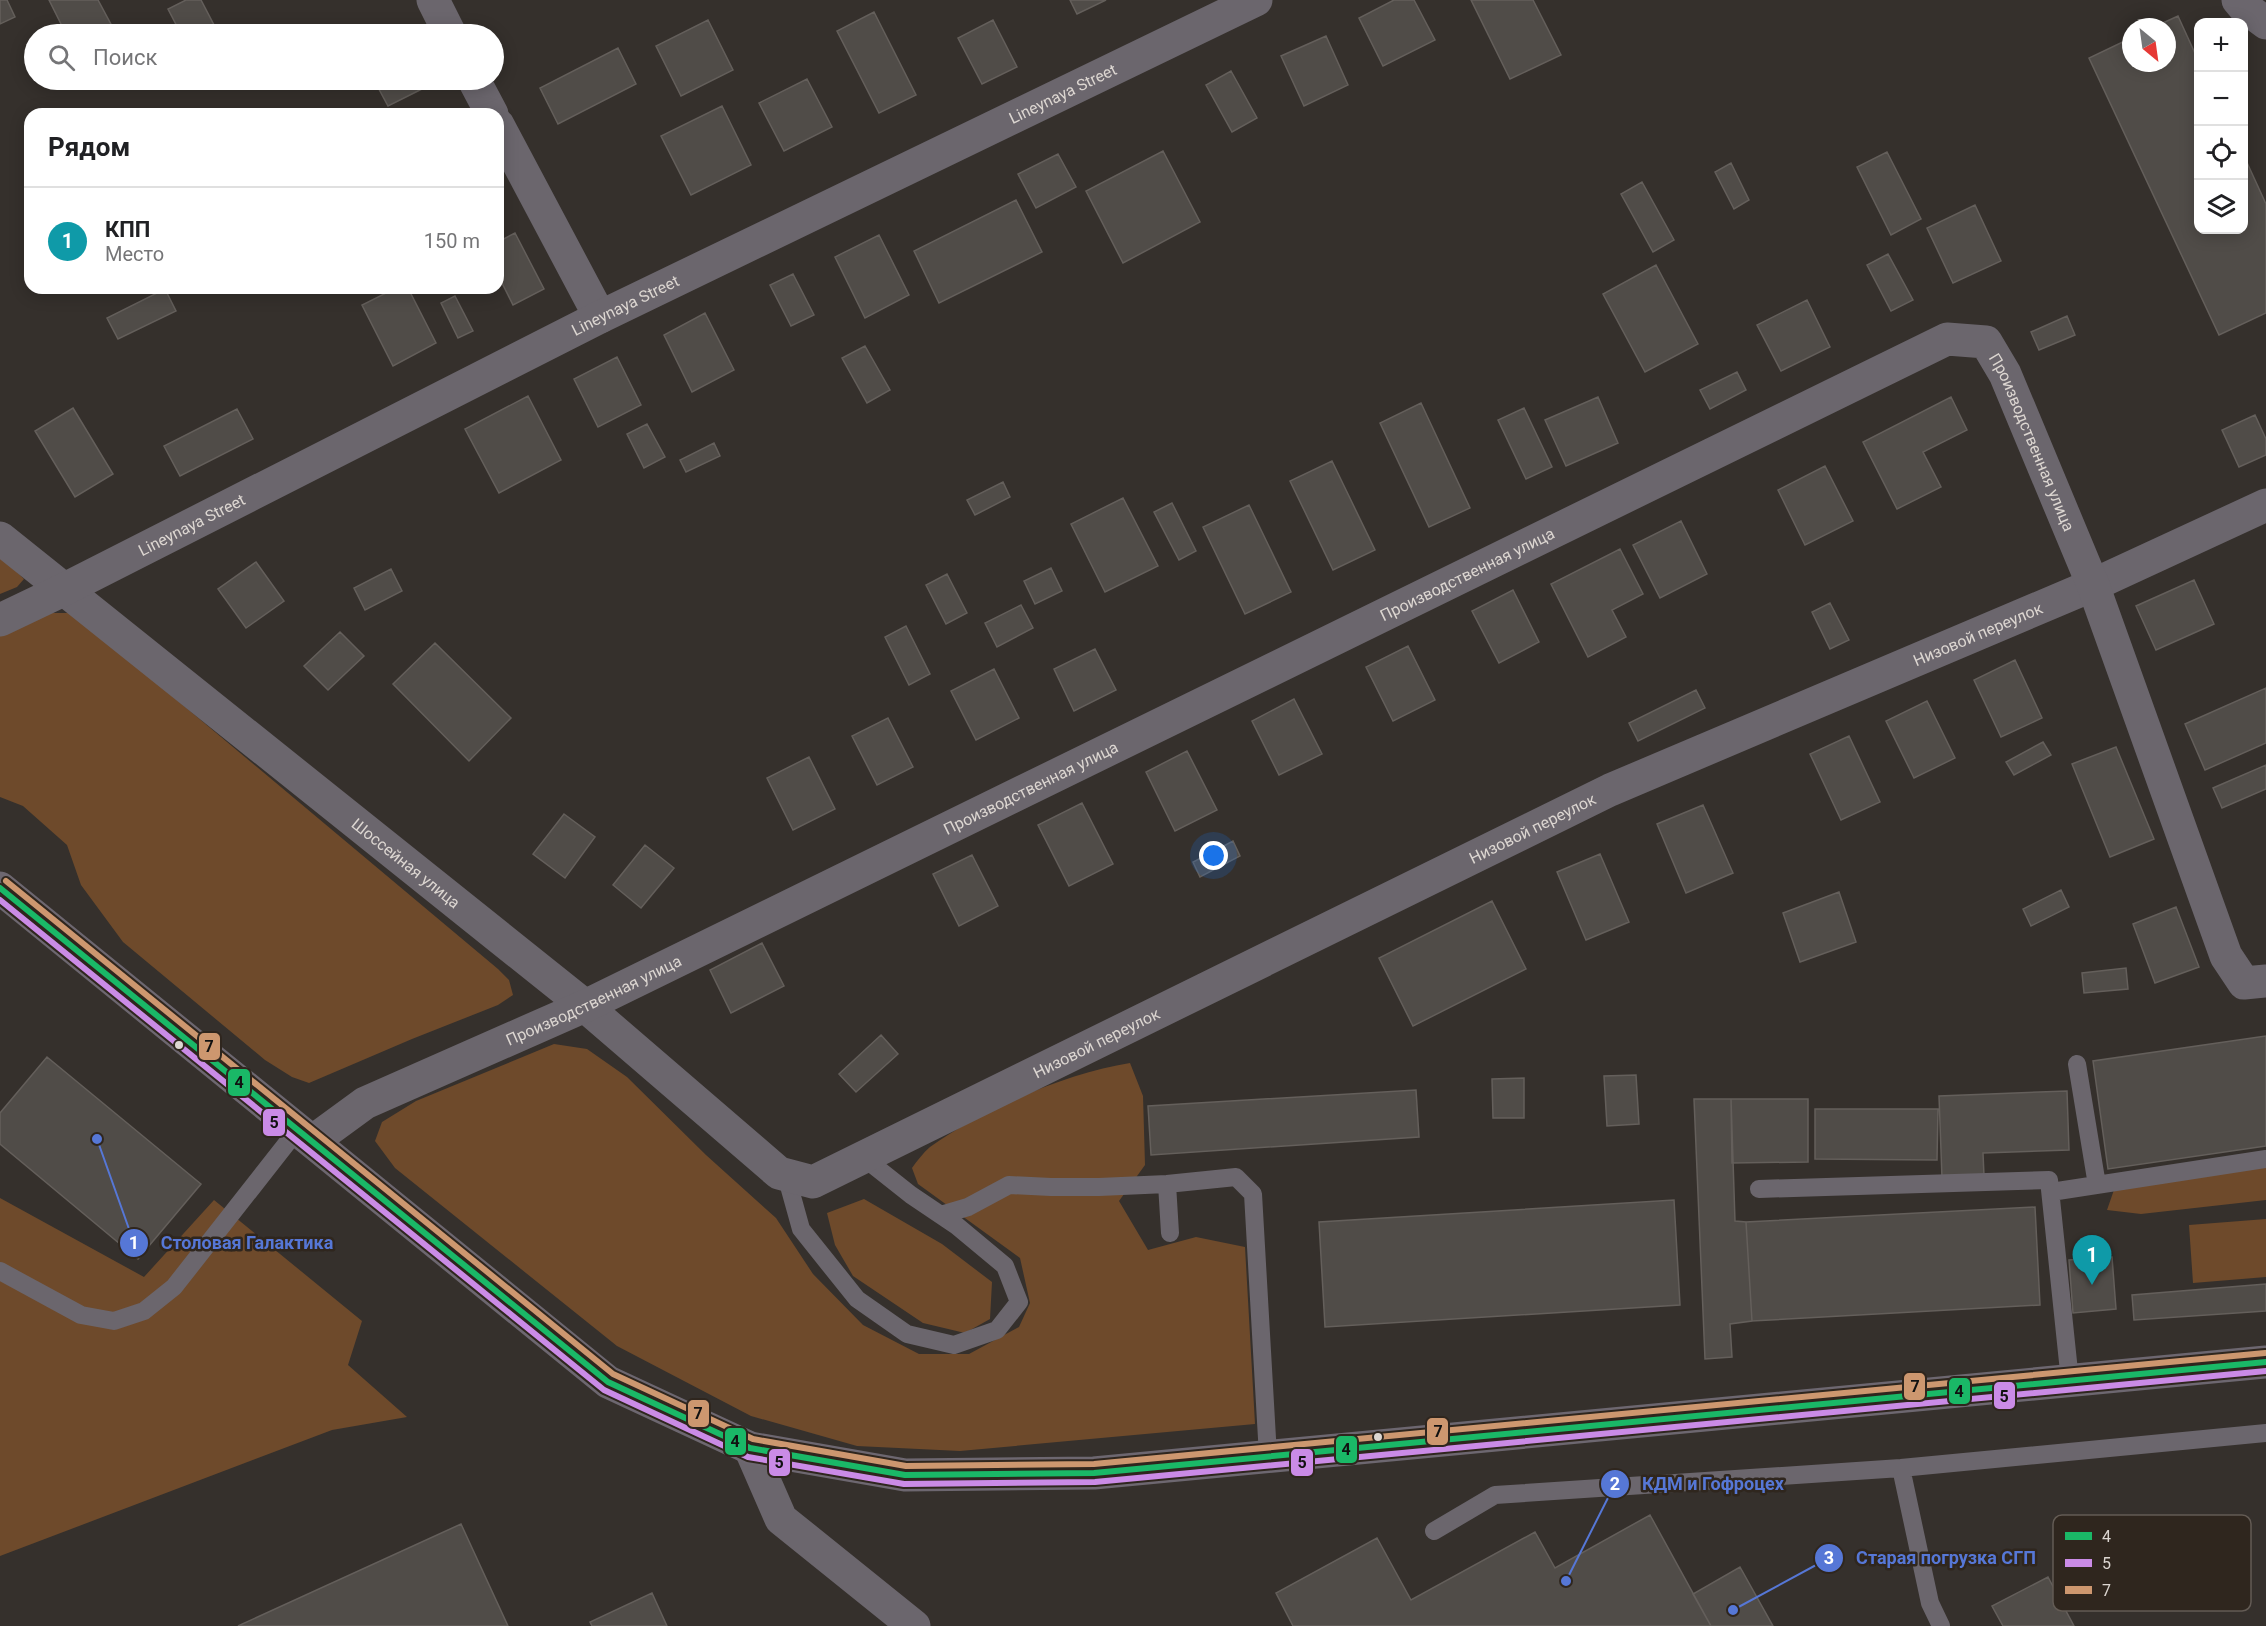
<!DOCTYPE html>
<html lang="ru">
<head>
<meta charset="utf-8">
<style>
	:root { --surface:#fff; --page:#f6f6f6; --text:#202124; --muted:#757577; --line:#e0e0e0; --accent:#5a5858 }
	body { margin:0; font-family:Roboto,sans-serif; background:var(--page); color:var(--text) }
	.controls { position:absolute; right:18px; top:18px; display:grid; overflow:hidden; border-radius:12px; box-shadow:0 3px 15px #0003 }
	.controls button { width:54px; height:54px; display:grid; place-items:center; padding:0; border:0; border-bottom:2px solid var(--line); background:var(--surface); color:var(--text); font:30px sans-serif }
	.compass { position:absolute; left:2122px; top:18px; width:54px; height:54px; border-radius:50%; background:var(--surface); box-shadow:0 3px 15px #0003; rotate:151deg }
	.you { position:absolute; left:1214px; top:856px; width:21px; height:21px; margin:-15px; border:4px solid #fff; border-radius:50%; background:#1a73e8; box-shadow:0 0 0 9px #1a73e833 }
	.badge { display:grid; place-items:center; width:39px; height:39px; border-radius:50%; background:var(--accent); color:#fff; font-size:20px; font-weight:700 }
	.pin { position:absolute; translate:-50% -50px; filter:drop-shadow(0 2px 3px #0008) }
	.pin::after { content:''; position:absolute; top:32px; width:21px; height:18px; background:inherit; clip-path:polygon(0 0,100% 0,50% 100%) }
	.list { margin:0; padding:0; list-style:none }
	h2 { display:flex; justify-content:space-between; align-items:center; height:78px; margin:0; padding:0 24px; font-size:26px }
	h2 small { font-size:20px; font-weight:400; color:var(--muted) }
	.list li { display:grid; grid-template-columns:39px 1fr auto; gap:18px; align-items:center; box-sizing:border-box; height:108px; padding:0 24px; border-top:2px solid var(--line) }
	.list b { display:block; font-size:22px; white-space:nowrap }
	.list p { margin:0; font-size:20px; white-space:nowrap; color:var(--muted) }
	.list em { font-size:20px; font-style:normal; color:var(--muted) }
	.icon { flex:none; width:33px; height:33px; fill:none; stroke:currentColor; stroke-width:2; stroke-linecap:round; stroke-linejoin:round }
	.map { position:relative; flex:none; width:2266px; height:1626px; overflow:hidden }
	.search { position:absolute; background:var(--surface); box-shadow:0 3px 15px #0003; left:24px; top:24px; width:480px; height:66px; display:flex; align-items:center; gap:15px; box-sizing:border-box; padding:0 21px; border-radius:33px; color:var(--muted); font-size:22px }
	.panel { position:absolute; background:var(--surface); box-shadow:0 3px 15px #0003; left:24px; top:108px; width:480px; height:186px; border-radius:18px }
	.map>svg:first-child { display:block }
	.green { fill:#6e4a2b }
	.building { fill:#504c48; stroke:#645f5b; stroke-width:1.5 }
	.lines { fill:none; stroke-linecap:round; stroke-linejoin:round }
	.lane { stroke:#6b666d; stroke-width:18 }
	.street { stroke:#6b666d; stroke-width:33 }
	.secondary { stroke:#6d6770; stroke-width:33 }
	.bus-1-casing { stroke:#2f261e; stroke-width:10 }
	.bus-2-casing { stroke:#2f261e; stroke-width:10 }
	.bus-3-casing { stroke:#2f261e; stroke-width:10 }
	.bus-1 { stroke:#1ab867; stroke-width:6 }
	.bus-2 { stroke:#ca8be6; stroke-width:6 }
	.bus-3 { stroke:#cd976f; stroke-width:6 }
	.bus-dot { fill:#dcd6d1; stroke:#2f261e; stroke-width:2 }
	.labels { text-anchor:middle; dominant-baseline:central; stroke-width:5; stroke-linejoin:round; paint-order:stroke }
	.street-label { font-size:16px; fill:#dcd6d1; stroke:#2f261e }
	.key { fill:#2f261e; stroke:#635b54; stroke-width:1.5 }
	.key-label { font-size:16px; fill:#dcd6d1 }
	.leader { fill:none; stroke:#5677d6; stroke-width:2 }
	.callout-dot { fill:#5677d6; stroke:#2f261e; stroke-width:2 }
	.mark-label { font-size:18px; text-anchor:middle; font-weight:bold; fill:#fff }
	.callout-label { font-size:18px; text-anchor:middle; font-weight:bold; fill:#5677d6; stroke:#2f261e; stroke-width:5; stroke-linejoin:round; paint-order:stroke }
	.line-badge { stroke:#2f261e; stroke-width:2 }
	.pale-badge-label { font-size:16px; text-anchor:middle; font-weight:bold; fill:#111 }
</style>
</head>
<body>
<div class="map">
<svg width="2266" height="1626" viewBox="0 0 2266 1626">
	<rect width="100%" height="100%" fill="#35302c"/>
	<path class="green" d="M0,556L24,579L17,587L0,594Z
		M47,613H73L498,969L509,980L513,995L498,1005L412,1039L309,1083L292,1077L265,1060L123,942L81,885L67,845L23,806L0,797V633Z
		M554,1044L587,1049L627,1077L706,1155L776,1218L813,1274L863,1325L919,1354H969L1019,1327L1030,1303L1020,1258L918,1184L912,1168C917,1161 923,1153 930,1147C983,1109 1066,1073 1130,1063L1143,1096L1145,1165L1119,1201L1148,1250L1196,1237L1245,1247L1255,1424L960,1451L857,1446L751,1416L617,1346L395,1168L375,1141L382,1122L416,1101Z
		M2266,1166V1200L2141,1214L2107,1210L2115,1187Z
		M0,1198L144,1277L214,1200L362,1321L348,1365L407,1417L332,1430L0,1556Z
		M864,1199L942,1244L992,1282L990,1319L965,1333L923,1323L853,1276L835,1245L827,1213Z
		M2266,1219V1277L2193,1283L2189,1225Z"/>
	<path class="building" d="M0,0H7L15,17L0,24Z
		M49,0H98L113,28L101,34H66Z
		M186,0H201L214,25L194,34H181L168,9Z
		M1070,0H1106L1077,14Z
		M1394,0H1414L1435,40L1383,66L1359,18Z
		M1471,0H1533L1561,55L1510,79Z
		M874,12L916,95L879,113L837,31Z
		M2178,16L2198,60V230H2244V156L2266,204V313L2219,335L2089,58L2131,38V63H2167V27H2154Z
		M708,20L733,70L681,96L656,46Z
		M993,20L1017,67L982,84L958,38Z
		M1326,36L1348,85L1304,106L1281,56Z
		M618,48L636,84L558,124L540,88Z
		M1231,71L1257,118L1232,132L1206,85Z
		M807,79L832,127L784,151L759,103Z
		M374,80H440L388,106Z
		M722,106L751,165L691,195L661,136Z
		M1163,151L1200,222L1123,263L1086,191Z
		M1887,152L1921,219L1891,235L1857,167Z
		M1058,154L1076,187L1036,208L1018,174Z
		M1731,163L1749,200L1734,209L1715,172Z
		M1642,182L1674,240L1653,252L1621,194Z
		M1016,200L1042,252L939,303L914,251Z
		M1975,205L2001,261L1953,283L1927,228Z
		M515,233L544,289L513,305L498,275V242Z
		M879,235L909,295L865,318L835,257Z
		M1888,254L1913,300L1891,311L1867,265Z
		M1656,265L1698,344L1645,372L1603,294Z
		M793,274L814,315L791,326L770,285Z
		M396,288H408L436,343L393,366L362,305Z
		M165,289L176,311L118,339L107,318Z
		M455,296L473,331L458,338L441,303Z
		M1807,300L1830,347L1781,371L1757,325Z
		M705,313L734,370L692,392L664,335Z
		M2067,316L2075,335L2039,350L2031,332Z
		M865,346L890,390L867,403L842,358Z
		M617,357L641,405L598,427L574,379Z
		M1737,372L1746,390L1710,409L1700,390Z
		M528,396L561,460L499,493L465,429Z
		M1598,397L1618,443L1566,466L1545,420Z
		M1951,397L1967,430L1923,452L1941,487L1897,509L1863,442Z
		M1421,403L1470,508L1429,527L1380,423Z
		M73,408L113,474L75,497L35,431Z
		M1524,408L1552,467L1526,479L1498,420Z
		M237,409L253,439L180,476L164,446Z
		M2255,415L2266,439V455L2239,467L2222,430Z
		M647,424L665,457L644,468L627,434Z
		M714,443L720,456L686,472L680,460Z
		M1332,461L1375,550L1333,570L1290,481Z
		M1825,466L1853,521L1805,545L1778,490Z
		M1003,482L1010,497L975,515L967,500Z
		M1123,498L1158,566L1105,592L1071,524Z
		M1172,503L1196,551L1179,560L1154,512Z
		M1249,505L1291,592L1245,614L1203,527Z
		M1681,521L1707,574L1660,598L1633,545Z
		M1620,549L1643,594L1612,610L1626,637L1588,657L1551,584Z
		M256,562L284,601L246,628L218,589Z
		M1051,568L1062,591L1035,604L1024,581Z
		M391,569L402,591L365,610L354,588Z
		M947,574L967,613L946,624L926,585Z
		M2194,580L2214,624L2156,650L2136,606Z
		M1513,590L1539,642L1499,663L1472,611Z
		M1830,603L1849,640L1830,649L1812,612Z
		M1021,605L1033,628L997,647L985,623Z
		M906,626L930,674L909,685L885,637Z
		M340,632L364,656L328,690L304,666Z
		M435,643L511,718L469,761L393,684Z
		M1408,646L1435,700L1393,721L1366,667Z
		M1095,649L1116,690L1074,711L1054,669Z
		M2015,660L2042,718L2001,737L1974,680Z
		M994,669L1019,718L976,740L951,691Z
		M2266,688V743L2205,770L2185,724Z
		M1696,690L1705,708L1638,741L1629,723Z
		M1294,699L1322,754L1279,775L1252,721Z
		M1927,701L1955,758L1914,778L1886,721Z
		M888,718L913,767L877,785L852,736Z
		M1849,736L1880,802L1841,820L1810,754Z
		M2043,742L2051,755L2014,775L2006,762Z
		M2116,747L2154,839L2110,857L2072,764Z
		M1187,751L1217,810L1175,831L1146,772Z
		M809,757L835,809L793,830L767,778Z
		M2266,765V789L2222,808L2213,788Z
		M1082,803L1113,864L1069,886L1038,825Z
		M1703,805L1733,873L1686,893L1657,824Z
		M564,814L595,837L565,878L533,854Z
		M1233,841L1240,856L1200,877L1193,862Z
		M645,845L674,868L641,908L613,885Z
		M1600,854L1629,922L1586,940L1557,872Z
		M972,855L998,906L959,926L933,874Z
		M2061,890L2069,907L2031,926L2023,909Z
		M1839,892L1856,942L1800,962L1783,913Z
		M1492,901L1526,969L1413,1026L1379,958Z
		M2176,907L2199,967L2155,983L2133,924Z
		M762,943L784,986L731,1013L710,970Z
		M2126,968L2128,989L2084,993L2082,973Z
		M881,1035L898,1054L856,1092L839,1074Z
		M2266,1036V1146L2108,1169L2093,1061Z
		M47,1057L201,1184L138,1259L0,1144V1113Z
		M1636,1075L1639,1124L1607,1126L1604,1076Z
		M1524,1078V1118H1493L1492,1079Z
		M1416,1090L1419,1137L1151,1155L1148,1106Z
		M2067,1091L2069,1150L1983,1153L1984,1176L1942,1178L1939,1096Z
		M1694,1099H1731L1735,1221L1746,1222L1752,1321L1730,1324L1732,1357L1705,1359Z
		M1731,1099H1808V1162L1732,1163Z
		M1815,1109H1938L1937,1160L1815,1159Z
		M1674,1200L1680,1305L1325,1327L1319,1222Z
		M2035,1207L2040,1305L1752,1321L1746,1222Z
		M2112,1257L2116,1309L2073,1313L2069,1260Z
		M2266,1284V1311L2134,1320L2132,1295Z
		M1650,1515L1711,1626H1293L1276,1593L1377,1538L1411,1600L1535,1532L1555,1568Z
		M461,1524L508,1626H238Z
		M1740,1567L1773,1626H1711L1693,1594Z
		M2048,1577L2074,1626H2003L1992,1606Z
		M652,1593L667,1626H592L590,1622Z"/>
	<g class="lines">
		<path class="lane" d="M2077,1064L2097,1185
			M786,1175L801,1229L857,1299L907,1334L954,1345L997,1330L1019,1302L1005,1266L957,1226L911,1195L863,1157
			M1167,1184L1170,1233
			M1759,1189L2049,1180L2070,1381
			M2051,1192L2266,1159
			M941,1215L968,1207L1009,1185L1051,1187H1099L1167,1184L1236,1177L1253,1194L1268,1456
			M0,1271L81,1315L114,1321L144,1311L174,1287L298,1129
			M1901,1468L1930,1603L1941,1626
			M1434,1531L1495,1495L1901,1468L2266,1433"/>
		<g class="street">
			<path d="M433,0L450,34"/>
			<path d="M2238,0L2243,6L2266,23"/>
			<path d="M474,80L492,114"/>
			<path d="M498,125L600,317"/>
			<path id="s1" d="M0,538L585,1006L779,1173L813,1182L1610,790L2093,585L2266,505"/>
			<path id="s2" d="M0,620L63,590L600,317L1256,0"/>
			<path id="s3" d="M313,1141L365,1103L585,1006L1947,339L1986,342L2005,374L2093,585L2226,956L2244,983L2266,981"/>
			<path d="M750,1448L781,1519L914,1626"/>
		</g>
		<path class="secondary" d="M0,888L608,1382L750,1448L905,1475L1094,1473L2266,1362"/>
		<defs>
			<path id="bus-1" d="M0,888L608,1382L750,1448L905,1475L1094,1473L2266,1362"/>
			<path id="bus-2" d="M0,900L604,1390L748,1457L904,1484L1095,1482L2266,1371"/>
			<path id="bus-3" d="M6,881L613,1374L753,1439L906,1466L1094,1464L2265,1353"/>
		</defs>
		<use href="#bus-1" class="bus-1-casing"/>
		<use href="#bus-2" class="bus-2-casing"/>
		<use href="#bus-3" class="bus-3-casing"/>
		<use href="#bus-1" class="bus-1"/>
		<use href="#bus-2" class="bus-2"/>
		<use href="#bus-3" class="bus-3"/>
	</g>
	<g class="bus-dot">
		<circle cx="179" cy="1045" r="5"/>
		<circle cx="1378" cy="1437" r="5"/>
	</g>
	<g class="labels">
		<g class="street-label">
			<text stroke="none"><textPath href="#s2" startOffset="1186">Lineynaya Street</textPath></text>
			<text stroke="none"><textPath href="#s2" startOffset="700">Lineynaya Street</textPath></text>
			<text stroke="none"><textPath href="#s3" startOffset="1971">Производственная улица</textPath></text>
			<text stroke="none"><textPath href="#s2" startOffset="214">Lineynaya Street</textPath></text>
			<text stroke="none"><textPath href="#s3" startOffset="1287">Производственная улица</textPath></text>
			<text stroke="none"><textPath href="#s1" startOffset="2328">Низовой переулок</textPath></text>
			<text stroke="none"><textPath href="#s3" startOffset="801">Производственная улица</textPath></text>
			<text stroke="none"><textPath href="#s1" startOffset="1842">Низовой переулок</textPath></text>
			<text stroke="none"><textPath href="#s1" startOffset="520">Шоссейная улица</textPath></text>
			<text stroke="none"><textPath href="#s3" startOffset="315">Производственная улица</textPath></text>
			<text stroke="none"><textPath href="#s1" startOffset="1356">Низовой переулок</textPath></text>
		</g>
	</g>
	<rect x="2053" y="1515" width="198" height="96" rx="9" class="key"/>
	<rect x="2065" y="1532" width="27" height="8" fill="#1ab867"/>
	<rect x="2065" y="1559" width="27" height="8" fill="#ca8be6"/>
	<rect x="2065" y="1586" width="27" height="8" fill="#cd976f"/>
	<g class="key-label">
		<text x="2102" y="1542">4</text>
		<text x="2102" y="1569">5</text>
		<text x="2102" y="1596">7</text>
	</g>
	<path class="leader" d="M97 1139L134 1243M1566 1581L1615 1484M1733 1610L1829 1558"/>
	<g class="callout-dot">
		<circle cx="97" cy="1139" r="6"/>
		<circle cx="1566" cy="1581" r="6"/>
		<circle cx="1733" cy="1610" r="6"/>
		<circle cx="134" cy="1243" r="15"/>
		<circle cx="1615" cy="1484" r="15"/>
		<circle cx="1829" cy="1558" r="15"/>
	</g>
	<g class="mark-label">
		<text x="134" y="1249">1</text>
		<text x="1615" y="1490">2</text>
		<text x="1829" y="1564">3</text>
	</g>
	<g class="callout-label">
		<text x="247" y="1249">Столовая Галактика</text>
		<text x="1713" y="1490">КДМ и Гофроцех</text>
		<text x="1946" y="1564">Старая погрузка СГП</text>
	</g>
	<g class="line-badge">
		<rect x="198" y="1032" width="23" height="29" rx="6" fill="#cd976f"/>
		<rect x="227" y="1068" width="24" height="29" rx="6" fill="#1ab867"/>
		<rect x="262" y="1108" width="24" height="29" rx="6" fill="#ca8be6"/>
		<rect x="1903" y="1372" width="23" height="29" rx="6" fill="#cd976f"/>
		<rect x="1948" y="1377" width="23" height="28" rx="6" fill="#1ab867"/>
		<rect x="1993" y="1381" width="23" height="29" rx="6" fill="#ca8be6"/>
		<rect x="687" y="1399" width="23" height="29" rx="6" fill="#cd976f"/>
		<rect x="1426" y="1417" width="23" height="29" rx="6" fill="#cd976f"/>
		<rect x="724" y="1427" width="23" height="29" rx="6" fill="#1ab867"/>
		<rect x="1335" y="1435" width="23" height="29" rx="6" fill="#1ab867"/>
		<rect x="1290" y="1448" width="24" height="29" rx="6" fill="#ca8be6"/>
		<rect x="768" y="1448" width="23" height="29" rx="6" fill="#ca8be6"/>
	</g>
	<g class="pale-badge-label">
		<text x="209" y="1052">7</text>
		<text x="239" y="1088">4</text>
		<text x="274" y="1128">5</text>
		<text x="1915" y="1392">7</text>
		<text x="1959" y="1397">4</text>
		<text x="2004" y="1402">5</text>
		<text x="698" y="1419">7</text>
		<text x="1438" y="1437">7</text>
		<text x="735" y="1447">4</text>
		<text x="1346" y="1455">4</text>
		<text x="1302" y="1468">5</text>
		<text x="779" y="1468">5</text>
	</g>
</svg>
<div class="controls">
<button>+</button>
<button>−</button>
<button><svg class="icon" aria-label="locate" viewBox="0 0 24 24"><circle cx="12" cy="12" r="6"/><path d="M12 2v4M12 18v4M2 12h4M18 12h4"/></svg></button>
<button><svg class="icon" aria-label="layers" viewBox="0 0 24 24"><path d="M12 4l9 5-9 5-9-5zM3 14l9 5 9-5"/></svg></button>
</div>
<svg class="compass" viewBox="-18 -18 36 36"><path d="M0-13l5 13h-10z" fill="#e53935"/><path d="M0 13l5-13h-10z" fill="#757577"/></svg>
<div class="you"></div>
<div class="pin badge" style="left:2092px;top:1285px;background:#0f9aa8">1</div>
<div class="search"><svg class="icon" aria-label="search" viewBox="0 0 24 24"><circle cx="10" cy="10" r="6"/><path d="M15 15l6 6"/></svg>Поиск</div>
<section class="panel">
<h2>Рядом<small></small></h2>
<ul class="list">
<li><span class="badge" style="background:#0f9aa8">1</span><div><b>КПП</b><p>Место</p></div><em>150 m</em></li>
</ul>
</section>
</div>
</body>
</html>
